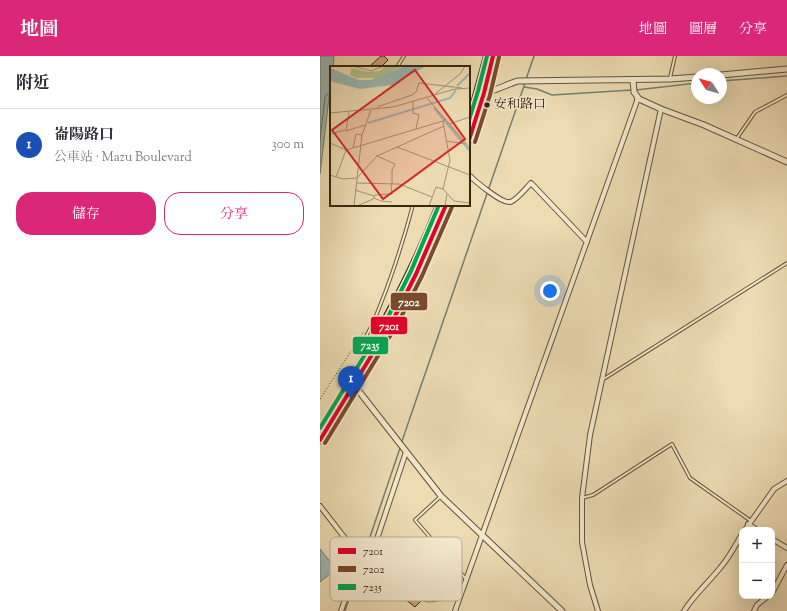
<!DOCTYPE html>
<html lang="zh-TW">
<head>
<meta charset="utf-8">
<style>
	:root { --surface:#fff; --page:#f7f7f7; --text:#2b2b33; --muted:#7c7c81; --line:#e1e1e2; --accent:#db2777 }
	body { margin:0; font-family:"Sorts Mill Goudy","Noto Serif TC",serif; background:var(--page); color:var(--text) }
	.controls { position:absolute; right:12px; bottom:12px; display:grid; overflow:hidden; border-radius:8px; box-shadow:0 4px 16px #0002 }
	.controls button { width:36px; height:36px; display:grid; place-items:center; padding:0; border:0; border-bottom:1px solid var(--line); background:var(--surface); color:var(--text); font:20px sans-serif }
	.compass { position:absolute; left:371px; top:12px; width:36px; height:36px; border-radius:50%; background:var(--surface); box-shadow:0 4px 16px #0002; rotate:306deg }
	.you { position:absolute; left:230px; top:235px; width:14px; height:14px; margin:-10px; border:3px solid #fff; border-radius:50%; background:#1a73e8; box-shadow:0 0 0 6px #1a73e833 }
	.badge { display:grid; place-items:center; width:26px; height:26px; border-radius:50%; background:var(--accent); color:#fff; font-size:13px; font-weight:700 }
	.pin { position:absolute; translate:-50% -33px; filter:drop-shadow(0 1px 2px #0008) }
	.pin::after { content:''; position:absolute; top:21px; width:14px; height:12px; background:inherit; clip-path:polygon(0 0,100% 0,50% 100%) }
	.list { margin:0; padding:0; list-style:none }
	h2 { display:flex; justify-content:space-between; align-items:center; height:52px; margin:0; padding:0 16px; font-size:17px }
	h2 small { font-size:13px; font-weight:400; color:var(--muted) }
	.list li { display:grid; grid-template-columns:26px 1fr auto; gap:12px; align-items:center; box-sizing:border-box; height:72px; padding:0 16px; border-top:1px solid var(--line) }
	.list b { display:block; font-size:15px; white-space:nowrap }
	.list p { margin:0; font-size:13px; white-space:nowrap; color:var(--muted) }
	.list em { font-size:13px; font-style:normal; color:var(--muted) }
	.actions { display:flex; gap:8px; padding:12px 16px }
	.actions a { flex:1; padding:9px 0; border:1px solid var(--accent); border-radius:16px; text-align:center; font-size:14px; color:var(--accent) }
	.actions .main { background:var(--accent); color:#fff }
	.map { position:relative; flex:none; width:467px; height:555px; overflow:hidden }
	header { display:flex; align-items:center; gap:24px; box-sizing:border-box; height:56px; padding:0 20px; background:var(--accent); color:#fff }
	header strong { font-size:19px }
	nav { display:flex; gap:22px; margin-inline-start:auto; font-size:14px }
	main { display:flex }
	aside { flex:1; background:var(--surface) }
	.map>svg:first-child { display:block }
	.green { fill:#b3c190; stroke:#76744f }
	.water { fill:#9ab9b5; stroke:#747f72 }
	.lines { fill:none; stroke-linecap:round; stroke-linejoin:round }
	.shore { stroke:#6a7062; stroke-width:1 }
	.stream { stroke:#747f72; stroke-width:1.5 }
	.building { fill:#d5a080; stroke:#3a270e }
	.service-casing { stroke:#665437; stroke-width:4 }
	.minor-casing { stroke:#665437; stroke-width:6 }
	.tertiary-casing { stroke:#665437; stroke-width:7 }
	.secondary-casing { stroke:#3a270e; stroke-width:8 }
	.path { stroke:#3a270e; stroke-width:1; stroke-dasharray:1 2; stroke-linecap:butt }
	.service { stroke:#f3e8ce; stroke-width:2 }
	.minor { stroke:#f3e8ce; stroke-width:4 }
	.tertiary { stroke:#f3e8ce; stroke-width:5 }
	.secondary { stroke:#f3e8ce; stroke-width:5.5 }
	.bus-1-casing { stroke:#f3e8ce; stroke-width:7 }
	.bus-2-casing { stroke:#f3e8ce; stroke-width:7 }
	.bus-3-casing { stroke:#f3e8ce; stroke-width:7 }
	.bus-1 { stroke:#e4002b; stroke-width:4 }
	.bus-2 { stroke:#7a4b2a; stroke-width:4 }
	.bus-3 { stroke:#00a651; stroke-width:4 }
	.bus-dot { fill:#3a270e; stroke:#f3e8ce; stroke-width:1.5 }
	.labels { text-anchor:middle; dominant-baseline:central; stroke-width:3; stroke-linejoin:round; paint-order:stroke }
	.bus-label { font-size:13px; fill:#3a270e; stroke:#f3e8ce; text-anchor:start }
	.inset-river { fill:none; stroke:#9ab9b5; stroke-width:2 }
	.inset-road { fill:none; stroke:#a59371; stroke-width:1 }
	.view { fill:#d62828; fill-opacity:0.15; stroke:#d62828; stroke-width:2 }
	.inset-edge { fill:none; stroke:#3a270e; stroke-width:2 }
	.key { fill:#f3e8ce; stroke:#bcae94; stroke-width:1 }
	.key-label { font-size:11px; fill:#3a270e }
	.line-badge { stroke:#f3e8ce; stroke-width:1.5 }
	.badge-label { font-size:11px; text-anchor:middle; font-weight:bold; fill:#fff }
</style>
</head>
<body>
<header>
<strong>地圖</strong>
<nav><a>地圖</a><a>圖層</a><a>分享</a></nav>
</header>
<main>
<aside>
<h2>附近<small></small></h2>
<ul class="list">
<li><span class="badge" style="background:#1a4fb4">1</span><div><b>崙陽路口</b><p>公車站 · Mazu Boulevard</p></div><em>300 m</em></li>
</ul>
<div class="actions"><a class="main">儲存</a><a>分享</a></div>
</aside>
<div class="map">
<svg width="467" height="555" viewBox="0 0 467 555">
	<rect width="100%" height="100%" fill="#ecdbb3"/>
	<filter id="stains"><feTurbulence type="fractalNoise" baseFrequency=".005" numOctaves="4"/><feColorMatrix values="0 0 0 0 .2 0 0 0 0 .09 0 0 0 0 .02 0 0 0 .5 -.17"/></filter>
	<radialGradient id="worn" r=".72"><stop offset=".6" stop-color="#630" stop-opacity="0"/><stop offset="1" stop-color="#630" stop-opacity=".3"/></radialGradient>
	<path class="green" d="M119,497L122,500L117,507C146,512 130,531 118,545C106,547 98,547 96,533L93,535L90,533Z"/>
	<path class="water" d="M0,0H14L13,11H11V25L0,118Z
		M0,493L16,513L0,526Z"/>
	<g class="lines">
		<path class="shore" d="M0,84L5,41L7,38L11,37"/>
		<path class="stream" d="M206,23L214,0
			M401,25L467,20
			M204,31L217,33L232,39L312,34
			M316,34L377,27
			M81,388L205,27
			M25,555L80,392"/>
	</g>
	<path class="building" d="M61,0H64L68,4L61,11H49Z
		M88,535L101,545L95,551L85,543L87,540L85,539Z"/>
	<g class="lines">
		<defs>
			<path id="service" d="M77,11L84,0
				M350,22L355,0
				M417,82L435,56L467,39
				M42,300C40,289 47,279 52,269C69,230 82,190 93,149
				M282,324L467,207
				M120,441L95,464L146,523
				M262,442L273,439L352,388L370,422L431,465"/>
			<path id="minor" d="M149,119C155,125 182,148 190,146C196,145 207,131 211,127L267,186
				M0,450L35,495L51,501L86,396
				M428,468L437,474
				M425,474L454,433L467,425
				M452,483L467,492
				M452,537L467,509
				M21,555L41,498
				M135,555L317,45V40
				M278,555L270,529L262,486V442L270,379L341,53
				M364,555C374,539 388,527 400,512C409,502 415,490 422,478
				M434,555L437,549L448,540"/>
			<path id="tertiary" d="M401,19L467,13
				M313,24L314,36L319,43L341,53L384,69L467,106
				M158,35C170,39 186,28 198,25L350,23L377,21
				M35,326L34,329L121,440L242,555"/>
			<path id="secondary" d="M149,66L167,0
				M149,84L164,37L173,0
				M0,374C45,302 88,229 119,149
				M0,384L73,264L96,218L126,149"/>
		</defs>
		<use href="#service" class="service-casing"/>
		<use href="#minor" class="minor-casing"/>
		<use href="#tertiary" class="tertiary-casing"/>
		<use href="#secondary" class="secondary-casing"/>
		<path class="path" d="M0,343L44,275"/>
		<use href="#service" class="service"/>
		<use href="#minor" class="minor"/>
		<use href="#tertiary" class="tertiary"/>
		<use href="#secondary" class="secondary"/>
		<defs>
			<path id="bus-1" d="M149,84L164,37L173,0
				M0,384L73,264L96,218L126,149"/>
			<path id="bus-2" d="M155,86L170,39L179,1
				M5,387L78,267L102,220L132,151"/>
			<path id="bus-3" d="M149,64L158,35L167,0
				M0,372L68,261L91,215L119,149"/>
		</defs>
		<use href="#bus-1" class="bus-1-casing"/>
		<use href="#bus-2" class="bus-2-casing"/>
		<use href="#bus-3" class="bus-3-casing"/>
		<use href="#bus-1" class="bus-1"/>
		<use href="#bus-2" class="bus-2"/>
		<use href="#bus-3" class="bus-3"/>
	</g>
	<circle class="bus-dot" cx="167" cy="49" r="3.5"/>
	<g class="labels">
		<g class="bus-label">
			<text x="174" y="49">安和路口</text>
		</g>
	</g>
	<g transform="translate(10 10)">
		<rect width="140" height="140" fill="#ecdbb3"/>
		<path d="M57,0H73L48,12H27L20,9L21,2L38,6L49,5Z" fill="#b3c190"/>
		<path d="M75,0H96L62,19L30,23L0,15V2L29,14H41Z" fill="#9ab9b5"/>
		<path class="inset-river" d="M127,20L140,7M104,42L140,85M38,57L120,32L126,24"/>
		<path class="inset-road" d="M23,0L41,5L54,0M105,28L130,8L135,0M97,32L140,82M83,35V47L89,49L86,63M47,41L82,29L86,26L89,17L132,22M19,46L16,65L35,59M0,47L63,41L125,23L140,22M115,53L113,56L120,94L113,123L124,135L140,137M119,58L140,51M0,68L15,64M117,75L136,78M0,77L16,84L113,55M67,81L140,109M23,82L26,68L32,69M47,90L65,98L62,104V118M0,109L13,113L27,112L47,90L114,60M6,111L16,84M26,117L69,118L102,131M25,124L44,130M44,132L51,135L62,136M24,140L32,69L41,44M27,140L43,133L45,129L62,128L61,118M99,140L106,121L113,123M115,140L117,128"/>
		<path class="view" d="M85,4L135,73L53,133L2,64Z"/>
		<rect width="140" height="140" class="inset-edge"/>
	</g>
	<rect x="10" y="481" width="132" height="64" rx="6" class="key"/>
	<rect x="18" y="492" width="18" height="6" fill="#e4002b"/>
	<rect x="18" y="510" width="18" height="6" fill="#7a4b2a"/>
	<rect x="18" y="528" width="18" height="6" fill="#00a651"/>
	<g class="key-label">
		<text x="43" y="499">7201</text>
		<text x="43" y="517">7202</text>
		<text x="43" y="535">7235</text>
	</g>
	<g class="line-badge">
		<rect x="70" y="236" width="38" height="19" rx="4" fill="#7a4b2a"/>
		<rect x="50" y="260" width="38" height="19" rx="4" fill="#e4002b"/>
		<rect x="32" y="280" width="37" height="19" rx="4" fill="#00a651"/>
	</g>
	<g class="badge-label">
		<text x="89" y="250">7202</text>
		<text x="69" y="274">7201</text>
		<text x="50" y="293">7235</text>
	</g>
	<rect width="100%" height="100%" filter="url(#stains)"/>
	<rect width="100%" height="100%" fill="url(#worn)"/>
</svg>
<div class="controls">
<button>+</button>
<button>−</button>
</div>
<svg class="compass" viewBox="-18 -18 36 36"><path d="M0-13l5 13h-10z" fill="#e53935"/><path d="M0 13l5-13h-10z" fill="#7c7c81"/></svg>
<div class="you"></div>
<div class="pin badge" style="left:31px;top:343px;background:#1a4fb4">1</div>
</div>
</main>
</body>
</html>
